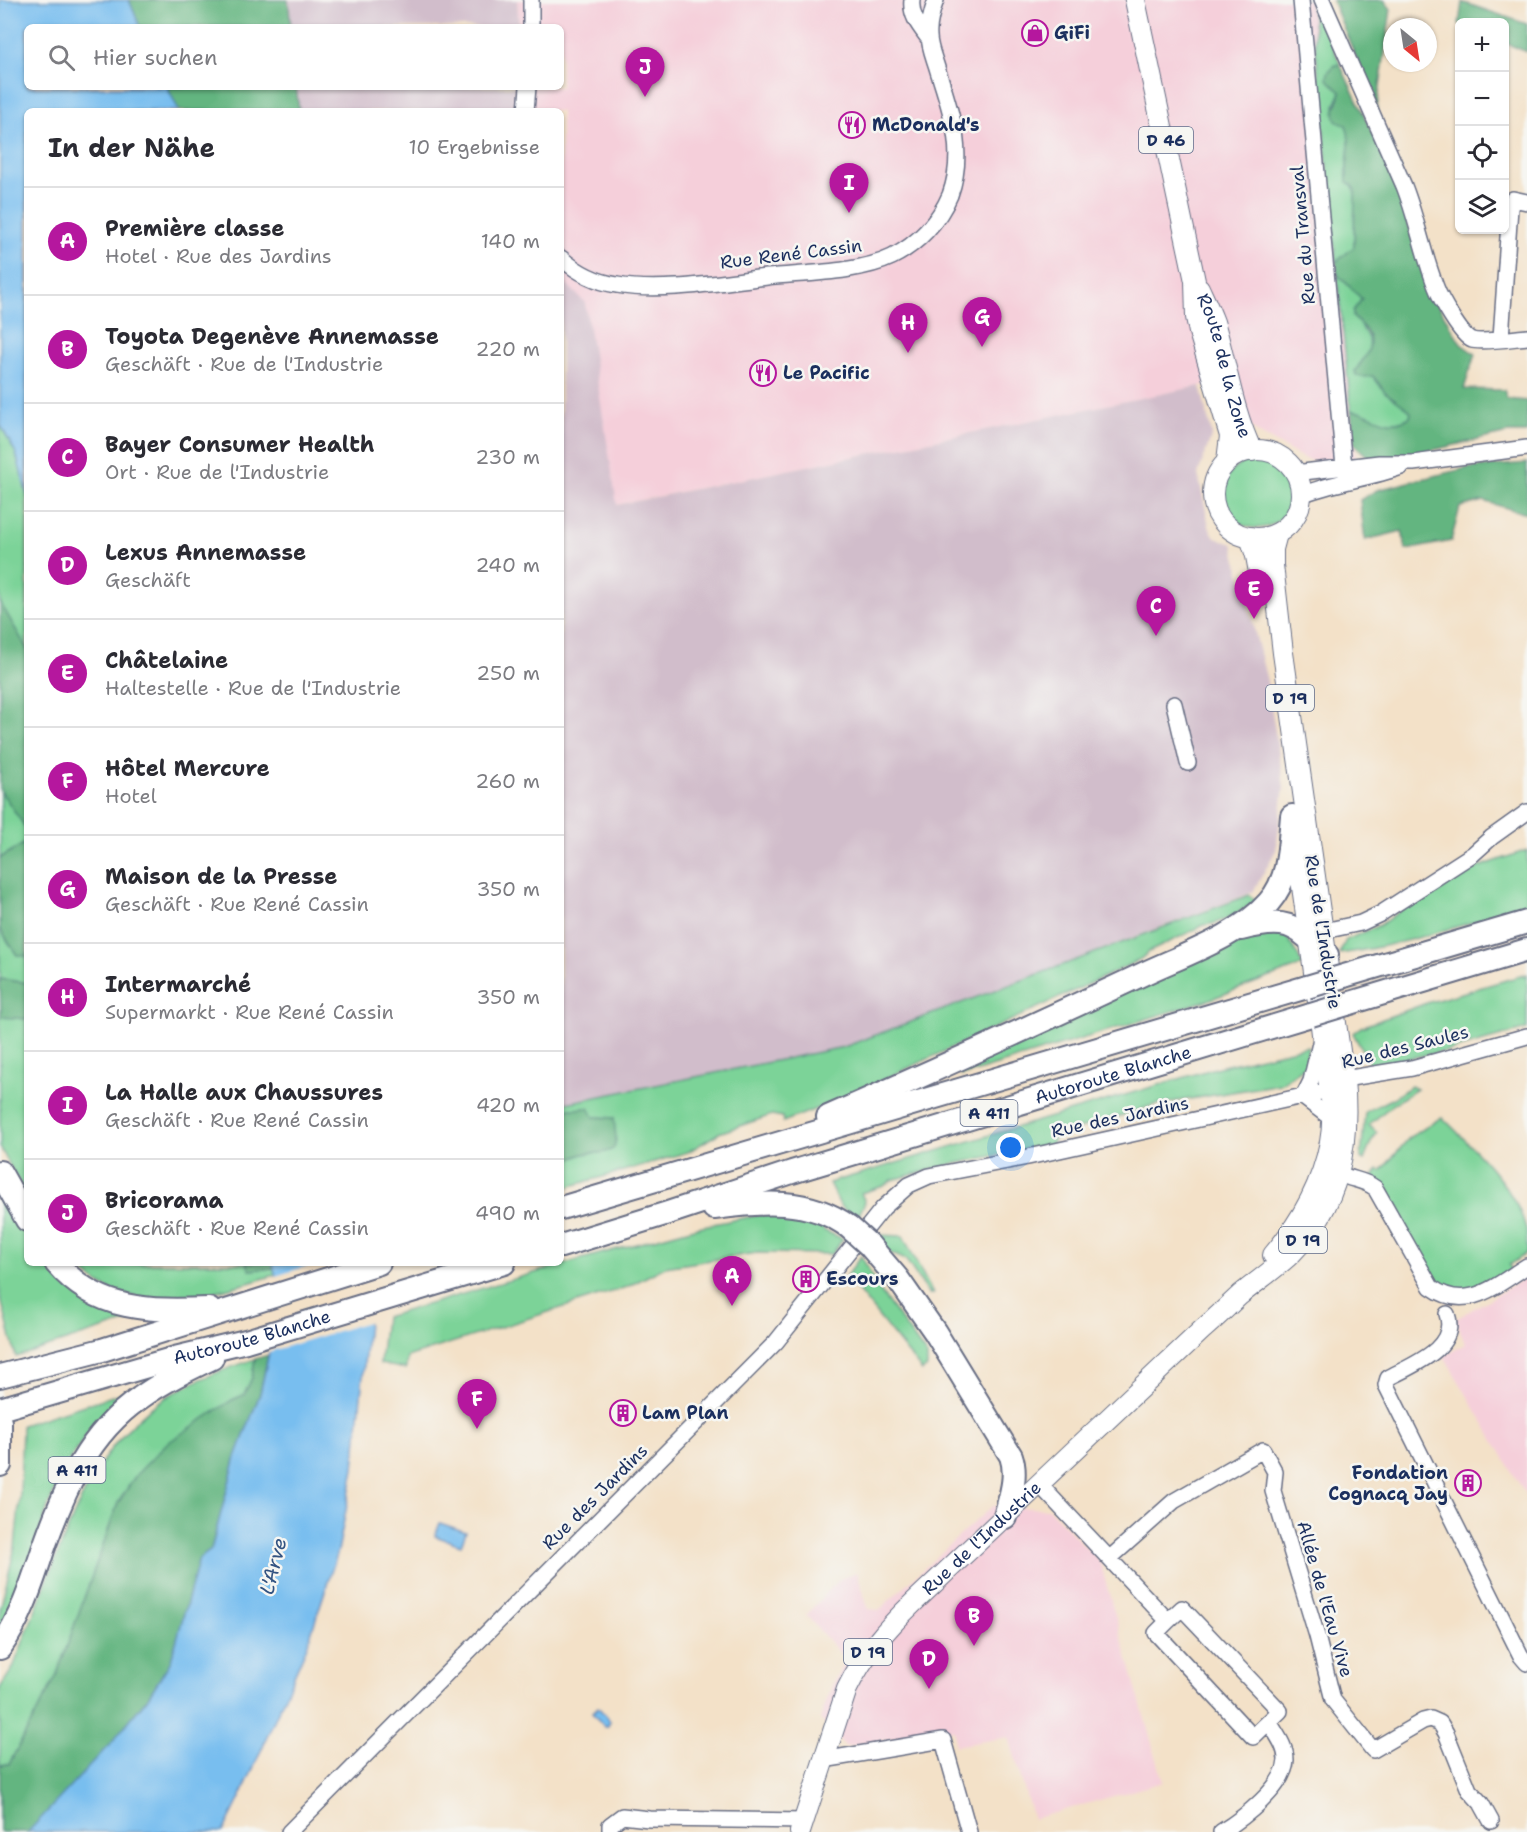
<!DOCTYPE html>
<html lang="de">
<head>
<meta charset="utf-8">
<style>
	:root { --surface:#fff; --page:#f2f2f3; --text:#2b2b33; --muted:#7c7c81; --line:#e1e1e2; --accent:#b5179e }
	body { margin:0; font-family:"Shantell Sans",sans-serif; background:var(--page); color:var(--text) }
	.controls { position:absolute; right:18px; top:18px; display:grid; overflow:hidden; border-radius:9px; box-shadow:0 2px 4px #0004 }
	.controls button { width:54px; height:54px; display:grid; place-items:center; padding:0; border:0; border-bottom:2px solid var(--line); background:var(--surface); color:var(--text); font:30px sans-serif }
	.compass { position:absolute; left:1383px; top:18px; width:54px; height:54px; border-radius:50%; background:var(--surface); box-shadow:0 2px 4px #0004; rotate:150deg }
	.you { position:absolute; left:1011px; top:1148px; width:21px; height:21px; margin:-15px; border:4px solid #fff; border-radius:50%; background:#1a73e8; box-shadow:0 0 0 9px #1a73e833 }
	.badge { display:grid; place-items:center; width:39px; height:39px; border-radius:50%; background:var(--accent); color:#fff; font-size:20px; font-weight:700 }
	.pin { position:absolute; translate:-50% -50px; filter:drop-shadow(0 2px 3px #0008) }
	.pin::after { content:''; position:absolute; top:32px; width:21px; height:18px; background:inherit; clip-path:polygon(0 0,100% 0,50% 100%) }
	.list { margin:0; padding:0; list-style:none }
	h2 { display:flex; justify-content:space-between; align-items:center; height:78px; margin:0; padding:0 24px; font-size:26px }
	h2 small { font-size:20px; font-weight:400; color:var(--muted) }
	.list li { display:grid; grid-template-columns:39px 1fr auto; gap:18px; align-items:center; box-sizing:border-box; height:108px; padding:0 24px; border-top:2px solid var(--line) }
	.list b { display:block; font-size:22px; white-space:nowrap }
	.list p { margin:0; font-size:20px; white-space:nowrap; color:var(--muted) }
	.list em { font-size:20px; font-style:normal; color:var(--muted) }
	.icon { flex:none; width:33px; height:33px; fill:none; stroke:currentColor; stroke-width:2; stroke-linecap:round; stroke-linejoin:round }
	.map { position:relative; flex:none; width:1527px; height:1832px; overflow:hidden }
	.search { position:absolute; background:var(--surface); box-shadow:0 2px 4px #0004; left:24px; top:24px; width:540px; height:66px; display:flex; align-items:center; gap:15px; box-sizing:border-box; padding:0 21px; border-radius:9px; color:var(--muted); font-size:22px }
	.panel { position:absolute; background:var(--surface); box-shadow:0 2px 4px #0004; left:24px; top:108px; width:540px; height:1158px; border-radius:9px }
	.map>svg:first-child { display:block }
	.built { fill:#f5cfda }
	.industrial { fill:#d1bdcb }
	.green { fill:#7bd398; stroke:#4b817b; stroke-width:1.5 }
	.forest { fill:#64b580; stroke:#40726f; stroke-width:1.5 }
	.water { fill:#78beef; stroke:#4a76a6; stroke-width:1.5 }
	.pier { fill:#f3e1c8 }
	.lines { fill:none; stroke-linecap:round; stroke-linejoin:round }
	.minor-casing { stroke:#676d83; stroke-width:18 }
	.major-casing { stroke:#676d83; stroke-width:22 }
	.highway-casing { stroke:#676d83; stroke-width:26 }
	.minor { stroke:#fff; stroke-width:15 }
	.major { stroke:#fff; stroke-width:20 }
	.highway { stroke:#fff; stroke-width:22 }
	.highway-bridge-casing { stroke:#676d83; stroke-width:26; stroke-linecap:butt }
	.highway-bridge { stroke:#fff; stroke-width:22 }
	.labels { text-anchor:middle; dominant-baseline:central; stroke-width:5; stroke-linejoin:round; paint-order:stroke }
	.shield { fill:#f6f6f2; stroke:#5d6b8a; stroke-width:1.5 }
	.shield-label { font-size:16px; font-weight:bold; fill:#1b2f5e }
	.poi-label { font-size:18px; font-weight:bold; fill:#1b2f5e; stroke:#f6f6f2; text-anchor:start }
	.street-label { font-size:18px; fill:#1b2f5e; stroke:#f6f6f2 }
	.water-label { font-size:20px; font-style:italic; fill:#325382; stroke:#f6f6f2 }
</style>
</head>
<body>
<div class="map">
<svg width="1527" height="1832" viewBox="0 0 1527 1832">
	<rect width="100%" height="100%" fill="#f6f6f2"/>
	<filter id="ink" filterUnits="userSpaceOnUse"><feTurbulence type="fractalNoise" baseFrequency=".0167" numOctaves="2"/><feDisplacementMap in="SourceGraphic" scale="12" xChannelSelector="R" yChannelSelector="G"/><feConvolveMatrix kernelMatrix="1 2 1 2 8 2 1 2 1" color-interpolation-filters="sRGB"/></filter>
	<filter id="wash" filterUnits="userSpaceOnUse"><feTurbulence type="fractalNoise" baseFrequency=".008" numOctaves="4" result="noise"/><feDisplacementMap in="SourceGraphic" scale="24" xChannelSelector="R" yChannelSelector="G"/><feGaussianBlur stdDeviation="1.35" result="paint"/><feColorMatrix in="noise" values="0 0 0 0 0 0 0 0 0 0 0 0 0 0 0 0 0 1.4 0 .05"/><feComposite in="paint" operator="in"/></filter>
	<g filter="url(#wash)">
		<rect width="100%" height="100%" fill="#f3e1c8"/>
		<path class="built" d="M517,0H1311L1356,459L1318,462L1305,459L1258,433L1250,426L1235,379L616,505L585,304L561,278V111H513L515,87H561V27H519Z
			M1527,1277V1497L1444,1356L1465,1344L1456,1319Z
			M992,1506L1049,1509L1100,1562L1163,1782L1033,1819L1009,1737L955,1746L954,1730L934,1732L933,1728L902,1737L846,1747L820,1719L833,1683L846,1660L806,1615L840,1579L857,1572L868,1609L879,1610Z"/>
		<path class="industrial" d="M288,0H517L519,27H291Z
			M296,87H515L513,111H299Z
			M561,278L585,303L617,505L1200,386L1212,434L1198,474L1209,526L1215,538L1233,544L1267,681L1284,787L1276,850L1253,892L844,1047L561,1104Z"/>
		<path class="green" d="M1311,0L1321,16L1340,64L1334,66L1333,84L1341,92L1335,105L1336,121L1346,125L1350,134L1346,175L1355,191L1354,247L1336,262Z
			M1337,274L1362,299L1353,311C1360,332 1383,342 1359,365L1361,377L1373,376L1385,392L1408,409L1411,413L1410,417C1384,432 1375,412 1351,411Z
			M0,424L16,453L27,495V649L0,602Z
			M1223 494a34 34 0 1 1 68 0a34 34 0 1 1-68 0Z
			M1,789L27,830V842L0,858Z
			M1527,850V906C1465,924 1404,945 1339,954L1346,940L1380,925L1445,879Z
			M1249,895L1257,901C1241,911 1222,924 1204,925L1149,952L1138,961L844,1098L783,1122L782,1117L772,1115L719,1133L688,1152L561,1189V1160C584,1162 600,1133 614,1118L594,1117L589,1108L561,1110V1104L844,1047Z
			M0,929L17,955L27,956V983L0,979Z
			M1285,933L1303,965L1208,1000L961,1076L959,1067L1249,934Z
			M1527,974V1029L1448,1051L1370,1065L1353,1033L1361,1027L1427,1003Z
			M0,1016L27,1019V1198L0,1147Z
			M1308,1046L1306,1066L1280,1084L1154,1105L1054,1137L1052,1144L953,1164L892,1180L884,1186L861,1193L865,1202L857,1219L841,1207L829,1183L1219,1067Z
			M1411,1086L1417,1089L1393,1104L1369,1125L1377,1133L1371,1142L1364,1160L1361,1158L1365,1112L1393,1098Z
			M1442,1117C1471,1146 1517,1189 1526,1229C1527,1237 1527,1245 1527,1253L1509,1265L1511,1270L1478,1289L1456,1292L1436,1282L1394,1211L1385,1189L1373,1177L1378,1169L1381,1171L1409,1138Z
			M0,1190L27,1235V1263H47L143,1316L16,1357L0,1296Z
			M759,1215C781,1216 804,1217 824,1227L823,1230L843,1239L832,1254L757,1253L665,1267L627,1287L407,1357L406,1369L380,1364L385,1317L578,1260L698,1227Z
			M876,1235L903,1236L933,1294H929L906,1260L888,1252Z
			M861,1256L882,1294L927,1356V1367L922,1371L846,1276Z
			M73,1263H247L251,1270L274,1268L275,1275C227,1290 151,1313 103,1286C92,1280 82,1271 73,1263Z
			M255,1359L252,1378L244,1395L232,1400L136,1475L118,1503L56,1677L9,1764L0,1765V1688L13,1668C26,1634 39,1600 53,1566C79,1500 104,1436 168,1396C194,1380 226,1369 255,1359Z
			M131,1390L93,1425L67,1464L48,1506L22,1584L0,1629V1610L15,1547L20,1496L22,1425Z"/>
		<path class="forest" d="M129,0H288L291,27H140Z
			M1332,0H1384L1391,9L1377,108Z
			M1462,2L1527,24V52L1505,43L1504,22L1459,24Z
			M1340,64L1398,188L1426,284L1461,344L1475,354L1464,389L1504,390L1507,399L1527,401V433H1508L1406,456L1378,458L1368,457L1354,444L1351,411C1375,411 1384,432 1410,417L1411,413L1408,409L1385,392L1373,376L1361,377L1356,375L1355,371C1365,357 1378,344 1363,327C1360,323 1356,321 1353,317V311L1362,299L1337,274L1336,262L1354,247L1355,191L1353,186L1347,182C1345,163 1353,144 1346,125L1336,121C1331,109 1339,104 1341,92L1327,79L1328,72L1334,66Z
			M167,87H296L299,111H179Z
			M1527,463V514L1483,501L1460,507L1451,541L1406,550L1402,531L1365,540L1360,500L1377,490L1467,468Z
			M0,602L27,649V830L0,790Z
			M27,842V956L17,955L0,929V858Z
			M0,979L27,983V1019L1,1017Z
			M589,1108L594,1117L614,1118L616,1139L614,1148C605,1156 591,1151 580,1155C573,1158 569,1161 561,1160V1110Z
			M247,1263H273L274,1268L250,1270Z
			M268,1355L260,1394L236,1457L211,1550L199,1559L171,1661L147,1699L111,1743L34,1827L28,1832H0V1765L9,1764L56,1677L118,1503L136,1475L166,1444L232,1400L244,1395L252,1378L255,1359Z"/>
		<path class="water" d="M0,0H129L140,27H27V87H167L179,111H27V495L16,453L0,424Z
			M273,1263H366L368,1323L354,1469L338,1551L307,1646L241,1796L223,1832H28L111,1743L147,1699L171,1661L199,1559L211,1550L236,1457L260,1394L280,1301Z
			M440,1523L466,1532L461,1545L435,1536Z
			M598,1707L610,1721L608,1726H604L592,1713Z"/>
		<path class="pier" d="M317,1263H369L371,1321L265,1353L277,1301L272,1277Z"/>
	</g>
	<g filter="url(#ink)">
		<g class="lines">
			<defs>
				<path id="minor" d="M531,0V27
					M912,0C910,16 920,27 929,39
					M1301,0L1344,467
					M1322,0L1404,186C1417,219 1423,254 1436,287C1440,298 1461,336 1472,340C1482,343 1515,338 1527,337
					M526,111L528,87
					M561,258C577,272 596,282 617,285C662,293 722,282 767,277C804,273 859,273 892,257C918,244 939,221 950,195C966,152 951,112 938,71C935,60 929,47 929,36C928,24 932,11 936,0
					M1501,338L1510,208L1513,199L1527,202
					M1295,473L1379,463H1413L1527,448
					M1301,495C1333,482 1368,479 1401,467
					M1174,704L1188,763
					M1324,931L1361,923L1380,914L1473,854L1492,837L1527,812
					M1320,1043L1311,1081L1303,1097L1332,1119
					M1336,1085L1344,1079L1412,1068L1527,1036
					M1333,1167C1343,1181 1361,1177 1375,1188L1431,1287C1467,1313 1496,1285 1527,1266
					M1447,1314C1459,1348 1412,1365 1388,1378L1386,1385L1521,1656L1527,1663
					M1039,1484L1168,1621L1156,1633L1253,1737L1280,1711L1182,1608L1168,1621
					M1110,1558L1174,1501L1263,1450L1275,1472L1273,1491L1317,1636L1333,1700L1373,1750L1423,1721L1431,1719L1440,1723L1446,1733L1469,1790L1481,1803L1491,1821
					M823,1760L943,1740L969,1832
					M289,1832L776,1342L883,1208L909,1185L929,1176L1028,1157L1339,1088
					M610,1832V1825L622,1816L649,1819L804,1821
					M1221,1832C1242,1819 1285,1787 1286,1760C1286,1746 1276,1734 1269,1722"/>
				<g id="major">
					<path d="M1135,0L1195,281L1196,317L1199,332L1230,436L1227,461"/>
					<path id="s1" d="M1199,288C1204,299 1210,311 1214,322C1227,365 1232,409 1252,451"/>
					<circle cx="1257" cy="494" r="44"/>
					<path d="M1250,537L1256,556L1263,594"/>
					<path d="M1273,1255C1300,1223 1322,1184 1330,1142C1336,1112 1328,1081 1324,1051C1316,980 1305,909 1295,837"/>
					<path id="s2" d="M800,1832L847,1689C864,1654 887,1628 914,1602L1203,1329C1216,1318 1228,1306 1240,1295C1257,1281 1275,1269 1291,1254C1340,1204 1350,1146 1344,1079L1283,653L1273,565V549L1277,534"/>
				</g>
				<g id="highway">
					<path d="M1241,929C1288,917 1293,924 1327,955"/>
					<path d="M1344,976L1527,922"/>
					<path d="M1347,1004L1527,950"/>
					<path d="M828,1117C933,1071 1039,1023 1143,974C1183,955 1240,936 1269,902C1290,878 1289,846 1292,816"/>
					<path d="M0,1172L27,1220"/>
					<path d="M561,1208L1307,987"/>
					<path d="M714,1208C760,1202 809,1197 849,1227"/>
					<path d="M869,1245L898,1279L935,1332L1011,1456C1018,1476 1010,1497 1005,1517"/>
					<path id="s3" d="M561,1246L668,1213L792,1172L1311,1015"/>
					<path d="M56,1263C98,1312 150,1311 209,1309"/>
					<path d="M0,1376L102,1350L379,1263"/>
					<path id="s4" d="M0,1409L175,1358L246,1341L504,1263"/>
					<path d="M0,1422V1465"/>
					<path d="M0,1648C22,1617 33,1580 45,1544C65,1488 89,1433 140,1398C162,1382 187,1370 212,1358"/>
				</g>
			</defs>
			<use href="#minor" class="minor-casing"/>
			<use href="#major" class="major-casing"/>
			<use href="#highway" class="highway-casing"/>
			<use href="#minor" class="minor"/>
			<use href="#major" class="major"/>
			<use href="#highway" class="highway"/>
			<defs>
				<path id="highway-bridge" d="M1307,987L1344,976
					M1311,1015L1347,1004
					M849,1227L869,1245"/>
			</defs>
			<use href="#highway-bridge" class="highway-bridge-casing"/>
			<use href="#highway-bridge" class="highway-bridge"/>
		</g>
	</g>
	<defs>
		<symbol id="shop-ring" viewBox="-11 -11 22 22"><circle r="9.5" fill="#f6f6f2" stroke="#b5179e" stroke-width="1.5"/><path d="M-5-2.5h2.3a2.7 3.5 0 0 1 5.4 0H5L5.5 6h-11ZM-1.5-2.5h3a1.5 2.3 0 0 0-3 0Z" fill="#b5179e"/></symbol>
		<symbol id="restaurant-ring" viewBox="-11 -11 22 22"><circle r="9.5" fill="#f6f6f2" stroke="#b5179e" stroke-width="1.5"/><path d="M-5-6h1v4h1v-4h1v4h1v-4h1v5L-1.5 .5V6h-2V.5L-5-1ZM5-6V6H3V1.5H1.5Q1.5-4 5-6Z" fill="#b5179e"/></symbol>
		<symbol id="building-ring" viewBox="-11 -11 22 22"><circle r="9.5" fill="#f6f6f2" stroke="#b5179e" stroke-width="1.5"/><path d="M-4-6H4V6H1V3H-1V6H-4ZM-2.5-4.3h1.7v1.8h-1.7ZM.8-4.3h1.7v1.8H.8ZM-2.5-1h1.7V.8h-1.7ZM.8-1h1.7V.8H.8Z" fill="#b5179e"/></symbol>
	</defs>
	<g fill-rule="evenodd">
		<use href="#shop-ring" x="1020" y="18" width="30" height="30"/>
		<use href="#restaurant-ring" x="837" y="110" width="30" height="30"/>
		<use href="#restaurant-ring" x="748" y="358" width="30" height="30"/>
		<use href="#building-ring" x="791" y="1264" width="30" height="30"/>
		<use href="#building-ring" x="608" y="1398" width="30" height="30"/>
		<use href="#building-ring" x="1453" y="1468" width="30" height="30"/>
	</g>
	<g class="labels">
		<g class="shield">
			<rect x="1139" y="127" width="54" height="26" rx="4.5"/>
			<rect x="1266" y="685" width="48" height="26" rx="4.5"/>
			<rect x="960.5" y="1100" width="57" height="26" rx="4.5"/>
			<rect x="1279" y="1227" width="48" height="26" rx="4.5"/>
			<rect x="48.5" y="1457" width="57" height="26" rx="4.5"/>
			<rect x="844" y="1639" width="48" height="26" rx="4.5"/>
		</g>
		<g class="shield-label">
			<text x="1166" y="140">D 46</text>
			<text x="1290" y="698">D 19</text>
			<text x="989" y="1113">A 411</text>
			<text x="1303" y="1240">D 19</text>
			<text x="77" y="1470">A 411</text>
			<text x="868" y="1652">D 19</text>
		</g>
		<g class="poi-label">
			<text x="1054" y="33">GiFi</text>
			<text x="872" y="125">McDonald's</text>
			<text x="783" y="373">Le Pacific</text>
			<text x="826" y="1279">Escours</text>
			<text x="642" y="1413">Lam Plan</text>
			<text x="1448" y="1473" text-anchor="end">Fondation<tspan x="1448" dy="21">Cognacq Jay</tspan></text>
		</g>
		<g class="street-label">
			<text transform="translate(1303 235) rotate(-95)">Rue du Transval</text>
			<text transform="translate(791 254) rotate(-7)">Rue René Cassin</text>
			<text stroke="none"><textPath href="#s1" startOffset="82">Route de la Zone</textPath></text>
			<text transform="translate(1323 932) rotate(81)">Rue de l'Industrie</text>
			<text transform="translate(1405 1047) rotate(-14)">Rue des Saules</text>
			<text stroke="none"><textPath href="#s3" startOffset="578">Autoroute Blanche</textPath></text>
			<text transform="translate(1120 1117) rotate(-12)">Rue des Jardins</text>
			<text stroke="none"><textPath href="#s4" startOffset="262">Autoroute Blanche</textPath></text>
			<text transform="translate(595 1497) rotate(-45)">Rue des Jardins</text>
			<text stroke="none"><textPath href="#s2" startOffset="354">Rue de l'Industrie</textPath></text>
			<text transform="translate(1325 1599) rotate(74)">Allée de l'Eau Vive</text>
		</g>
		<g class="water-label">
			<text transform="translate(273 1566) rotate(-76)">L'Arve</text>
		</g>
	</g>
</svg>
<div class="controls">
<button>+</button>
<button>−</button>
<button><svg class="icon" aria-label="locate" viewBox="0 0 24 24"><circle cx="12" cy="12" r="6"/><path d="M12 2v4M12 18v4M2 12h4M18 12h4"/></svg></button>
<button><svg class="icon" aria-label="layers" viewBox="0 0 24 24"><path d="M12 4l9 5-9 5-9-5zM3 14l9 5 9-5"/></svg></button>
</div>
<svg class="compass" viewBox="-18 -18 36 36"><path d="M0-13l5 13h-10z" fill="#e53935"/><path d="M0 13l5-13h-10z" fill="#7c7c81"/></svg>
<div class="you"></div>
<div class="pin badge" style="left:732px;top:1306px">A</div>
<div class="pin badge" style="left:974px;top:1646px">B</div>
<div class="pin badge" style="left:1156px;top:636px">C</div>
<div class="pin badge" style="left:929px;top:1689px">D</div>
<div class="pin badge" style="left:1254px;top:619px">E</div>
<div class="pin badge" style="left:477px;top:1429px">F</div>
<div class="pin badge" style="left:982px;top:347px">G</div>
<div class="pin badge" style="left:908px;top:353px">H</div>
<div class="pin badge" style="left:849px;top:213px">I</div>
<div class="pin badge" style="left:645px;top:97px">J</div>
<div class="search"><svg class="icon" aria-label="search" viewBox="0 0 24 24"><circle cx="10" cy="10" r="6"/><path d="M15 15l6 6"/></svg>Hier suchen</div>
<section class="panel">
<h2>In der Nähe<small>10 Ergebnisse</small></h2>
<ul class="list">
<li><span class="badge">A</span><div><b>Première classe</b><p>Hotel · Rue des Jardins</p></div><em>140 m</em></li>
<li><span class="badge">B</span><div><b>Toyota Degenève Annemasse</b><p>Geschäft · Rue de l'Industrie</p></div><em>220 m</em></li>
<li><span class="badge">C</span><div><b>Bayer Consumer Health</b><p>Ort · Rue de l'Industrie</p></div><em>230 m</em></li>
<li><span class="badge">D</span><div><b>Lexus Annemasse</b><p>Geschäft</p></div><em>240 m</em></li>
<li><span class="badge">E</span><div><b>Châtelaine</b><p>Haltestelle · Rue de l'Industrie</p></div><em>250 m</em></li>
<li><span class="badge">F</span><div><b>Hôtel Mercure</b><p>Hotel</p></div><em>260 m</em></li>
<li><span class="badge">G</span><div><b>Maison de la Presse</b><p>Geschäft · Rue René Cassin</p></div><em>350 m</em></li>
<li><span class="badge">H</span><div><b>Intermarché</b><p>Supermarkt · Rue René Cassin</p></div><em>350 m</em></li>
<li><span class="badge">I</span><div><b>La Halle aux Chaussures</b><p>Geschäft · Rue René Cassin</p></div><em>420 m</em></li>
<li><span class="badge">J</span><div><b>Bricorama</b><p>Geschäft · Rue René Cassin</p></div><em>490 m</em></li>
</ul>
</section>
</div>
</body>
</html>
